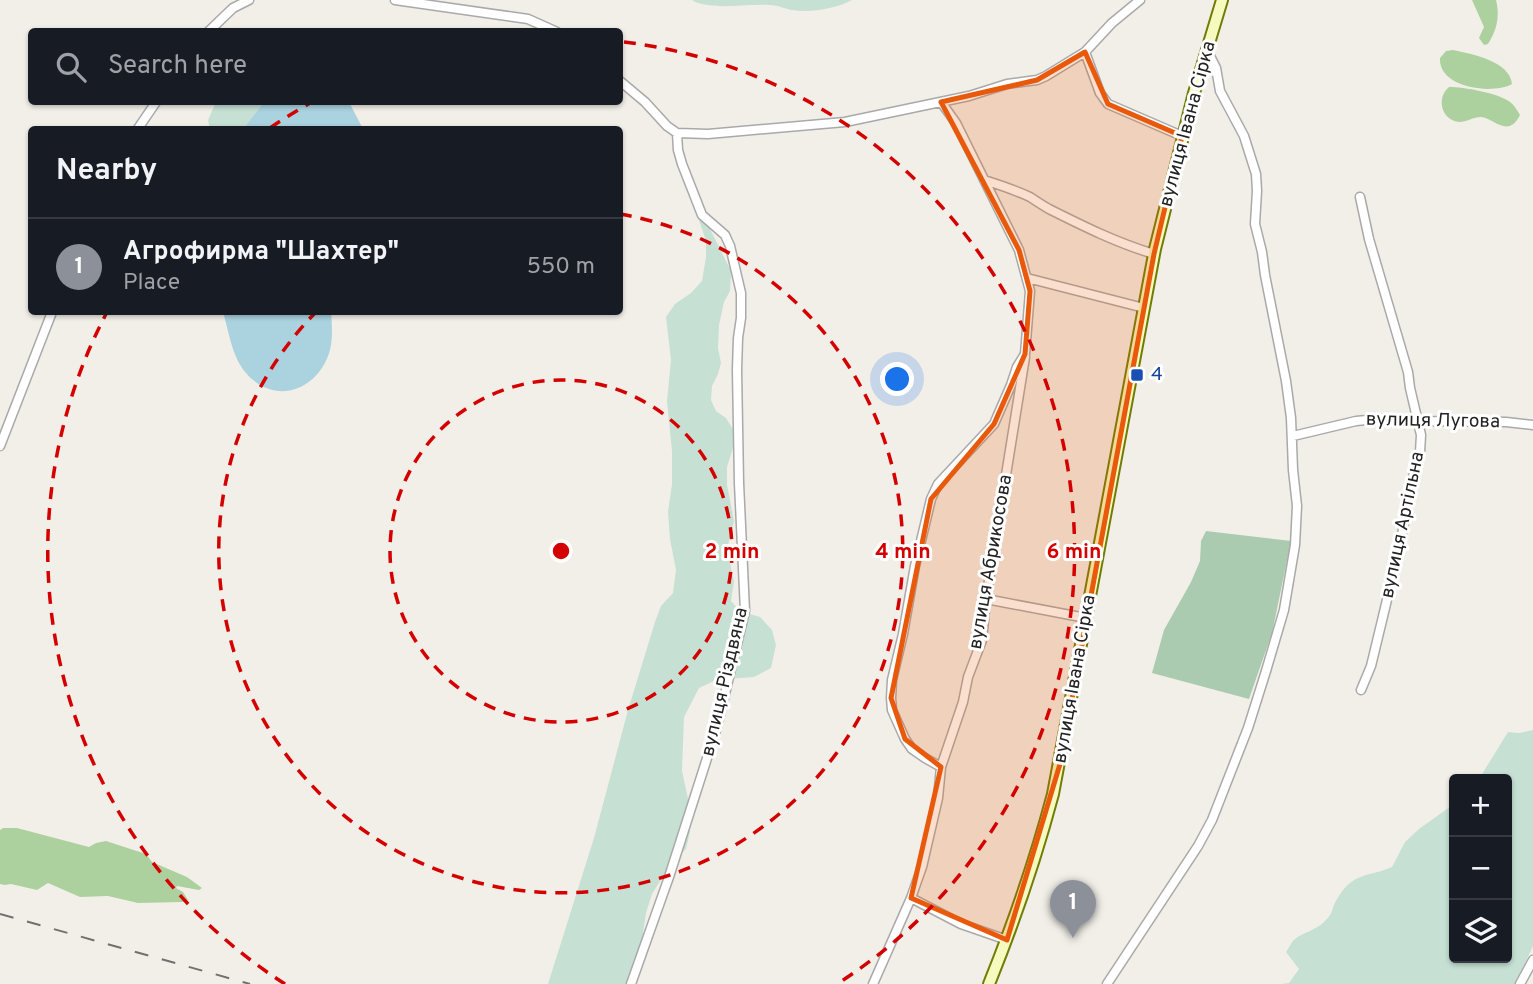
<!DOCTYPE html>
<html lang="en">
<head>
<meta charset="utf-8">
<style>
	:root { --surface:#171b24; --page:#242831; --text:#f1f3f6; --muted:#9ea1a6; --line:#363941; --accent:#8c9099 }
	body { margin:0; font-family:Overpass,sans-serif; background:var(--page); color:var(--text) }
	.controls { position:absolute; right:21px; bottom:21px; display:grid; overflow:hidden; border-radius:7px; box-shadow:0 2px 5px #0004 }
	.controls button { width:63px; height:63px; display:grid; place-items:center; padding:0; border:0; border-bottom:2px solid var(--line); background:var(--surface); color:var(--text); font:35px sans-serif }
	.you { position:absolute; left:898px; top:380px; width:24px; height:24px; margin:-18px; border:5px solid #fff; border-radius:50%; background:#1a73e8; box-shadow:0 0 0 10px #1a73e833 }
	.badge { display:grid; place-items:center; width:46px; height:46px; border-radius:50%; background:var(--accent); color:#fff; font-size:23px; font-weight:700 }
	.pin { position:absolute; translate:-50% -58px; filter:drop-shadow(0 2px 4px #0008) }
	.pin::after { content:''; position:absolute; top:37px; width:24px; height:21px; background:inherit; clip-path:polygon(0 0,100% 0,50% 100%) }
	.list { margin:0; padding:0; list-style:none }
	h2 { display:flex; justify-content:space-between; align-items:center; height:91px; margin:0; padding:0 28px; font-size:30px }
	h2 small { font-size:23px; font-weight:400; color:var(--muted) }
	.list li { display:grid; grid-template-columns:46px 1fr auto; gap:21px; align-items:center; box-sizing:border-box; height:98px; padding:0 28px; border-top:2px solid var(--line) }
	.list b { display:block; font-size:26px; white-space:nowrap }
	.list p { margin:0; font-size:23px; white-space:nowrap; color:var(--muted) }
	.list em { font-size:23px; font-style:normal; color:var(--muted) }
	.icon { flex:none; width:38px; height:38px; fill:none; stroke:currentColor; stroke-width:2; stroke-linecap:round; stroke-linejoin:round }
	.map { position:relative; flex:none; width:1533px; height:984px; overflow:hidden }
	.search { position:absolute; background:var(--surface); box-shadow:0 2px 5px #0004; left:28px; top:28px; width:595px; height:77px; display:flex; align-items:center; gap:18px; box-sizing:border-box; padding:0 24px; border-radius:7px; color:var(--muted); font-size:26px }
	.panel { position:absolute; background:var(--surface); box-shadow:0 2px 5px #0004; left:28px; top:126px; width:595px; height:189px; border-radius:7px }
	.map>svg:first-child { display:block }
	.forest { fill:#add19e }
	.wetland { fill:#c6e0d4 }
	.cemetery { fill:#aacbaf }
	.water { fill:#aad3df }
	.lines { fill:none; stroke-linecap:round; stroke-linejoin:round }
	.street-casing { stroke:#a9a9a9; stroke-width:11 }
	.secondary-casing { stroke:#707d05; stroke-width:14 }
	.street { stroke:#fff; stroke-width:8 }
	.secondary { stroke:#f7fabf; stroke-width:10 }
	.rail { stroke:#707070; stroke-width:2; stroke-dasharray:14 14; stroke-linecap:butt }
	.marked { fill:#e8590c; fill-opacity:0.2; stroke:#e8590c; stroke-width:5; stroke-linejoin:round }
	.ring { fill:none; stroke:#d40000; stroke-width:3.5; stroke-dasharray:12 9 }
	.transit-dot { fill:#1a4fb4; stroke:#fff; stroke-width:2.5 }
	.labels { text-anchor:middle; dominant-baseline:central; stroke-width:6; stroke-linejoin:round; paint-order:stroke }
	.street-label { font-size:19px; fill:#222; stroke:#fff }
	.transit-label { font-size:19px; fill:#164399; stroke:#fff; text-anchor:start }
	.centre { fill:#d40000; stroke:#fff; stroke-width:3.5 }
	.ring-label { font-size:21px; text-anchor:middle; font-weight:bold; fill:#d40000; stroke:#fff; stroke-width:6; stroke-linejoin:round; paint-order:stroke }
</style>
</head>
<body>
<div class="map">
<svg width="1533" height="984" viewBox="0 0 1533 984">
	<rect width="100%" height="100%" fill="#f2efe9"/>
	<path class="forest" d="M1472,0H1496C1500,16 1497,30 1488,44L1484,45L1479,38L1484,27Z
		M1453,50C1472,54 1510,61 1512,84C1492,95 1438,88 1440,58L1446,51Z
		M1449,87C1464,87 1498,93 1510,102C1514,105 1517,110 1520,115C1508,139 1494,118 1481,117C1473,117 1467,122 1459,122C1441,120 1436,98 1449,87Z
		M3,828H17L89,847L96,843L106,841L146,854L152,862L187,877L202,888L199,890L177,886L176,888L183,892L188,900L183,902L138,903L108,896L80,897L48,883L37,890L11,884L5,885L0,884V830Z"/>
	<path class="wetland" d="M693,0H852C835,9 811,13 792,10C785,9 778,5 770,5C744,3 717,11 693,1Z
		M216,102H264L243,129H210L208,120Z
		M698,217L710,229L731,271L730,291L724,302L719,325L718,348L721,363L718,374L712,386L711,400L716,411L726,418L734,431L733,448L727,467V485L734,521L727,549L734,582L731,601L740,611L760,617L772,630L776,645L771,668L754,677L716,680L699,688L684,717L682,771L690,808V832L686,849L670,865L652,894L646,913L642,940L627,984H548L594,838L628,710L655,622L661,606L673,593L676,570L670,539L668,512L672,484V451L667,401L671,360L666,317L675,304L691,293L702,281L706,257V241Z
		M1533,730V946L1515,984H1281L1289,983L1299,969L1286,952C1289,948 1291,942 1295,939C1304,932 1316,930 1324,922C1334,913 1331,909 1337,899C1354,871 1366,878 1392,867L1405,842L1419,829L1454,804V958H1507V779H1479L1508,732L1519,733Z"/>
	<path class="cemetery" d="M1206,531L1291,541L1272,633L1249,699L1152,673L1164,630L1191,582L1200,561L1201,541Z"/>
	<path class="water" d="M264,102H349L363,129H243Z
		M223,312H331C332,324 333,337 330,350C319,390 275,407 246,373C232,357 229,332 223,312Z"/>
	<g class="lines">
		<defs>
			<path id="street" d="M395,0L528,19L557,32
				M208,32L233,8L249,0
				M1085,52L1100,93L1108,104L1182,136
				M620,81L645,102L667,126L677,133L708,134L845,122L969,96L1007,84L1037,80L1046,76L1085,52L1112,23L1140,0
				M941,102L956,123L1019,250L1030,291L1025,354L1017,367L1011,385L994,424L938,484L931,499L915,566L903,634L892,680L891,698L892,710L905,739L912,749L925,758L941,767
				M137,130L156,102
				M984,180C1000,185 1015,190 1030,197C1036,201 1042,205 1049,209C1083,226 1117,243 1154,254
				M1360,197L1369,239L1408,372L1410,388L1421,435L1420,452L1411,484L1400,546L1371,666L1361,690
				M1027,278L1144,308
				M1293,436L1356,421L1378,419L1419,421L1506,422L1533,425
				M0,446L52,312
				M986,599L1086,618
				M911,898L961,924L1007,940
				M631,984L669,877L717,727L745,611L739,483L737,370L738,338L741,318V293L730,246L725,235L702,215L682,164L678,150L677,133
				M873,984L911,898L922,867L938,798L941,767L963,702L968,677L982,640L986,599L1025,357
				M1107,984L1198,846L1212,820L1248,728L1266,671L1284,610L1295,545L1297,506L1293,470L1291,418L1286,381L1265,275L1262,252L1255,224L1257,191L1256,174L1244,136L1220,91L1216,68L1207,50
				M1520,984L1533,960"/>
			<path id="secondary" d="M989,984C1014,922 1036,858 1053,794L1155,249L1194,93L1222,0"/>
		</defs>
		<use href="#street" class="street-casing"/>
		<use href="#secondary" class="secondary-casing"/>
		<use href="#street" class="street"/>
		<use href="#secondary" class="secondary"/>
		<path class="rail" d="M0,914L250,984"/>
	</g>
	<path class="marked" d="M1085,52L1108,104L1182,136L1154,254L1060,764L1007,940L911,898L941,767L905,739L891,698L931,499L994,424L1025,354L1030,291L1019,250L941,102L1037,80Z"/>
	<g class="ring">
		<circle cx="561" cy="551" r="171"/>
		<path d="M620 214A342 342 0 1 1 315 313"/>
		<path d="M285 984A513 513 0 0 1 106 314M270 128A513 513 0 0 1 312 102M624 42A513 513 0 0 1 837 984"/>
	</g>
	<rect class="transit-dot" x="1130" y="368" width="14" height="14" rx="3.5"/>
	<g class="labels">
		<g class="street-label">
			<text transform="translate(1188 124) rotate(-75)">вулиця Івана Сірка</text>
			<text transform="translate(1433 421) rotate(1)">вулиця Лугова</text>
			<text transform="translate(1403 525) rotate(-78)">вулиця Артільна</text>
			<text transform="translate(991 562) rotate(-80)">вулиця Абрикосова</text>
			<text transform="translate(1075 679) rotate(-80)">вулиця Івана Сірка</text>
			<text transform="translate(725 682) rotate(-77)">вулиця Різдвяна</text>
		</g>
		<g class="transit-label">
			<text x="1151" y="375">4</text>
		</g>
	</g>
	<circle cx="561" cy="551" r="10" class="centre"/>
	<g class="ring-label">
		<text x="732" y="558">2 min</text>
		<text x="903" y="558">4 min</text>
		<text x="1074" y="558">6 min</text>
	</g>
</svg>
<div class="controls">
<button>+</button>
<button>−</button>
<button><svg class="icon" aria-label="layers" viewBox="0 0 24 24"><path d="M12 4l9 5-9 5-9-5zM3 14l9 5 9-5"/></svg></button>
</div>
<div class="you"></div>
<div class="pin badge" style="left:1073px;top:938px">1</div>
<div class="search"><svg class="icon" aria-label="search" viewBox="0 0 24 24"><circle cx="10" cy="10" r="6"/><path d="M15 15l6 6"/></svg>Search here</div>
<section class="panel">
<h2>Nearby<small></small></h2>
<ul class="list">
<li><span class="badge">1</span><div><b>Агрофирма &quot;Шахтер&quot;</b><p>Place</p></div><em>550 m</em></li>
</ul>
</section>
</div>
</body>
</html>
